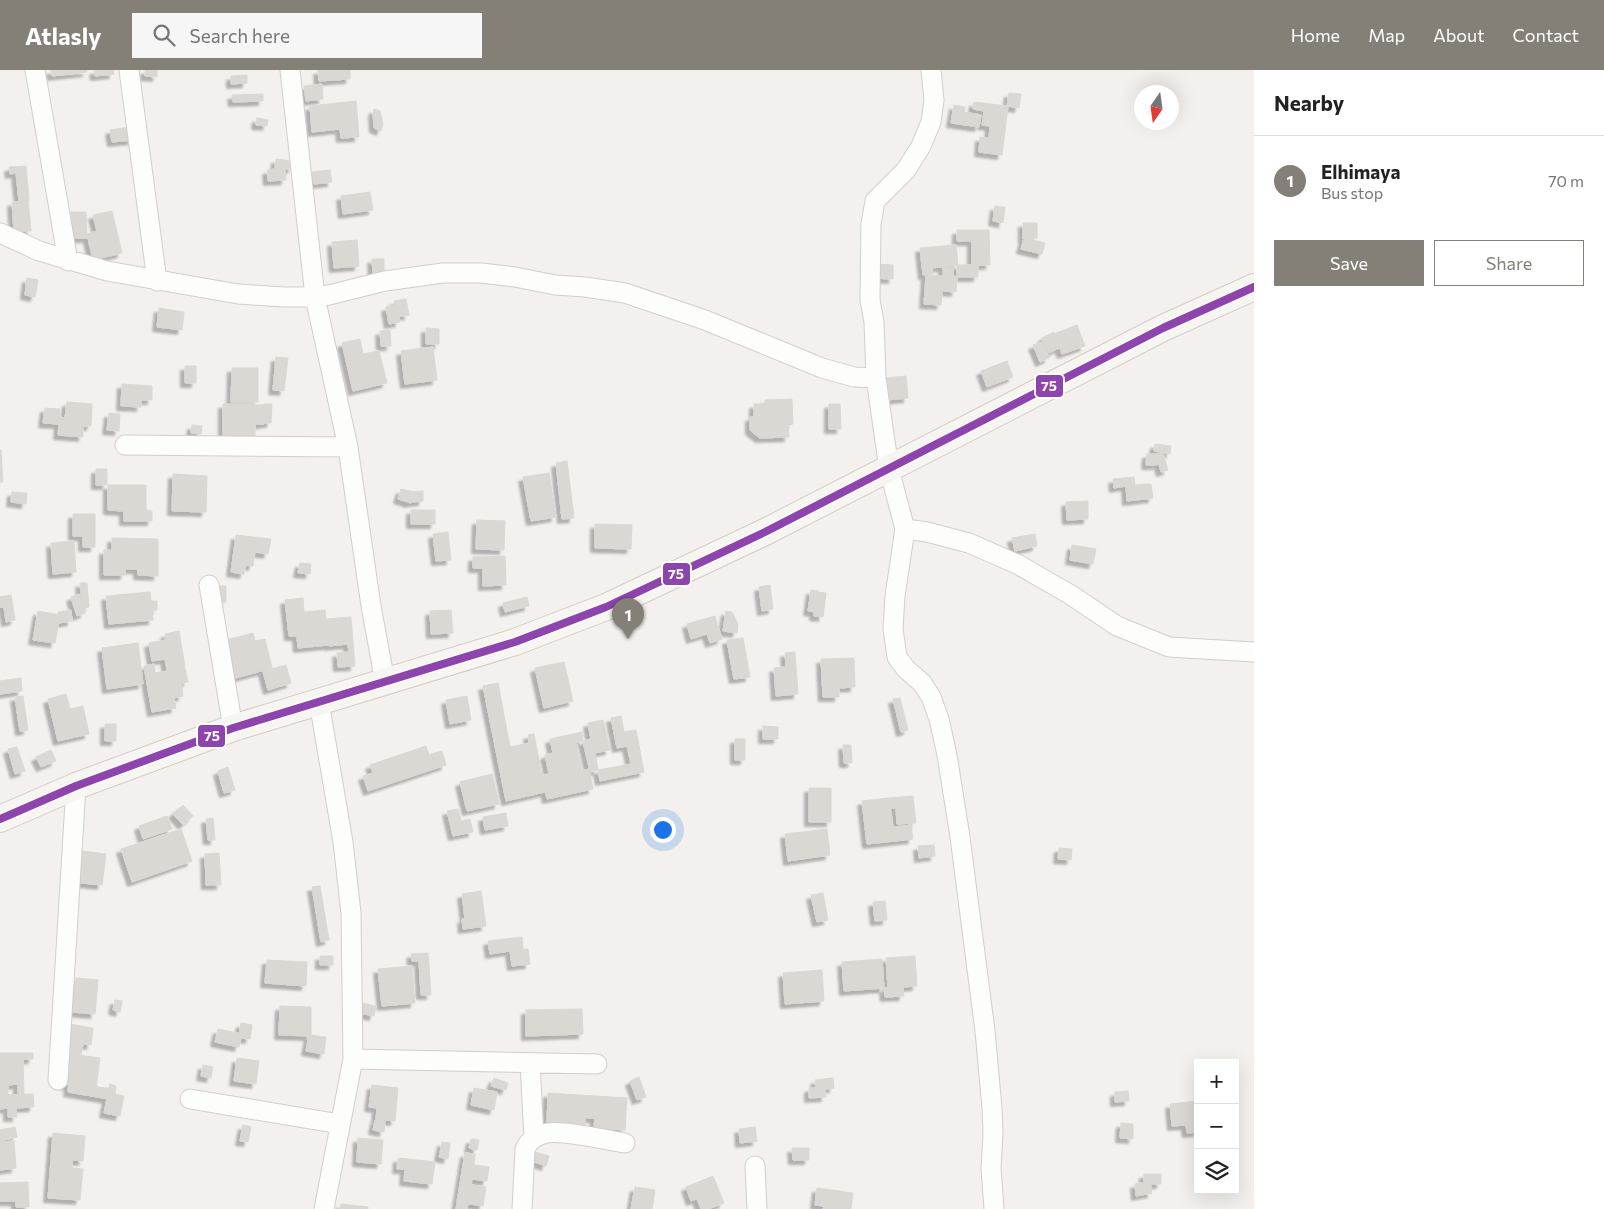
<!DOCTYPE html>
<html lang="en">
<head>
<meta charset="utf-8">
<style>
	:root { --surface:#fff; --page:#f6f6f6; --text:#222; --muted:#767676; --line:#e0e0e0; --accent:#847f77 }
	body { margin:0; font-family:Commissioner,sans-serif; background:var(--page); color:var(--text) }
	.controls { position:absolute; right:15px; bottom:15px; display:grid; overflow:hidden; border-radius:0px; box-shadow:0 5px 20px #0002 }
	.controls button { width:45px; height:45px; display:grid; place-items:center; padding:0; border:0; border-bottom:1px solid var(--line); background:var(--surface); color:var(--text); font:25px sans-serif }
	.compass { position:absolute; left:1134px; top:15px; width:45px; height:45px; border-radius:50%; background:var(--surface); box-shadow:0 5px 20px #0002; rotate:193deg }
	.you { position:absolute; left:662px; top:759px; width:18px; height:18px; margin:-12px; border:4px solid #fff; border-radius:50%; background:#1a73e8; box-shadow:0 0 0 8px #1a73e833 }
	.badge { display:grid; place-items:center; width:32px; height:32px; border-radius:50%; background:var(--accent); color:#fff; font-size:16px; font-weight:700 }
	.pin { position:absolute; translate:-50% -41px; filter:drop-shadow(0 1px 2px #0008) }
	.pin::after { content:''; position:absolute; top:26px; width:18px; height:15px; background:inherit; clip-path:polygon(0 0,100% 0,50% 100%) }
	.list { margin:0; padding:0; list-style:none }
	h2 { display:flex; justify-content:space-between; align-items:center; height:65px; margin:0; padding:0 20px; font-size:21px }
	h2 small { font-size:16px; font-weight:400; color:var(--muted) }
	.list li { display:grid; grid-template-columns:32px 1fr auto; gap:15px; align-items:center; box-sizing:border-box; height:90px; padding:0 20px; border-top:1px solid var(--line) }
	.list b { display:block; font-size:19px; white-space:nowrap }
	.list p { margin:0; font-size:16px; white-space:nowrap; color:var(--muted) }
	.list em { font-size:16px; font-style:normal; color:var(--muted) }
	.actions { display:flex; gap:10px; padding:15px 20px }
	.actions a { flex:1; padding:11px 0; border:1px solid var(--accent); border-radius:0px; text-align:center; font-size:18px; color:var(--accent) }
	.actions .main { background:var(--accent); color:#fff }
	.icon { flex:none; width:28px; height:28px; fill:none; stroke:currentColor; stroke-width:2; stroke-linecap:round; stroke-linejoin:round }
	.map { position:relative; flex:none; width:1254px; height:1139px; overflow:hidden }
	header { display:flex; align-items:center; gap:30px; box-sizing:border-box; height:70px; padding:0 25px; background:var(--accent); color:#fff }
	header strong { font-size:24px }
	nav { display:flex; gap:28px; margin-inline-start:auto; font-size:18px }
	.search { width:350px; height:45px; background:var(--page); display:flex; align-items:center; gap:12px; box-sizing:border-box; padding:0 18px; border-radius:0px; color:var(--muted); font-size:19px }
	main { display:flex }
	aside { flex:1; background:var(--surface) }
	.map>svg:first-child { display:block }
	.building { fill:#dbd8d4; stroke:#dbd7d3; filter:url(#shadow) }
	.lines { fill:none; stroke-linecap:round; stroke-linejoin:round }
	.street-casing { stroke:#d1cecb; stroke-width:21 }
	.secondary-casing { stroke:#d2cdc4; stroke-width:28 }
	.street { stroke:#fdfdfc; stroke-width:19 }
	.secondary { stroke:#f7f5f1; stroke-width:26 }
	.bus-1-casing { stroke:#fff; stroke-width:11 }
	.bus-1 { stroke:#8e44ad; stroke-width:8 }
	.line-badge { stroke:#fff; stroke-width:2 }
	.badge-label { font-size:14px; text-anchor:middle; font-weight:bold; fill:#fff }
</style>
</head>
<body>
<header>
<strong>Atlasly</strong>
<div class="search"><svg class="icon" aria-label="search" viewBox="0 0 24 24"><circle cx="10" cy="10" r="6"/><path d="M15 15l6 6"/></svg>Search here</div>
<nav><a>Home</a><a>Map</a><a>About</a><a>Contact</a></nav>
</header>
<main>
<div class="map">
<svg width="1254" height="1139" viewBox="0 0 1254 1139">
	<defs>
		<filter id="shadow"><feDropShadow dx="-4.5" dy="4.5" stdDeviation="1" flood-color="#0004"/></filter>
	</defs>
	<rect width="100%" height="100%" fill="#f3f0ed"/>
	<path class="building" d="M51,0H87V2L52,6Z
		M94,0H113L114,4L95,6Z
		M145,0H157V7L145,6Z
		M318,0H350V9L319,11Z
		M247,5V13L231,14V6Z
		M322,14L323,29L306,31L304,16Z
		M1009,23L1021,24L1019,38L1007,36Z
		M263,24V31L233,32L232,25Z
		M356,31L359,67L341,68L340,59L312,62L310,36Z
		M974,32L1008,36L1002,85L979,82L980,67L989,68L990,56L982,55L984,41L973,39Z
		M954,35L965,37L964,42L981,45L979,57L951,53Z
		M374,39L380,41L383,54L381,61L374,58L373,43Z
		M257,48L268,50L267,56L256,55Z
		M131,57L133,70L112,72L110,60Z
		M276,89L293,91L292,99L275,98Z
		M26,96L29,131H19L16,103L10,104L9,97Z
		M285,98L286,110L268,111L267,100Z
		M330,100L332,112L314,114L312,102Z
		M370,122L373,140L343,144L341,126Z
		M28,131L31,161L14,162L12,132Z
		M995,136L1005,137L1003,153L993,151Z
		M112,141L122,183L93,190L87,164L97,161L93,145Z
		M71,142H86L87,168H72Z
		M1023,153H1037V168L1023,169Z
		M957,160H989L990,195H978V207H957V195H972V171H957Z
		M1024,168L1045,173L1042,184L1021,179Z
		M357,170L359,196L334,198L332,172Z
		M956,175L958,195L932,198L933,204L923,205L920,178Z
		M372,189H384V205H373Z
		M872,194L893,195V209L871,208Z
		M943,197L953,198V206L957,207L956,222L942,221L941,235L924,234L926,205L943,206Z
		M27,208L38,210L35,227L25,225Z
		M406,229L409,245L397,247L394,231Z
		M397,235L400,252L389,254L386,237Z
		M159,238L184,242L182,260L157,257Z
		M1077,255L1085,276L1062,284L1054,264Z
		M426,258L439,259V274H426Z
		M390,260L391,276H381L380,261Z
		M1054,262L1061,277L1049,283L1042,268Z
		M360,269L363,284L379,281L387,313L353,321L342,273Z
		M1043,272L1049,288L1040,292L1033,275Z
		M433,277L437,310L405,314L401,281Z
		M276,287L288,288L284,321L273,320Z
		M1007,291L1013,307L987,317L981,301Z
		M185,296H196V313H185Z
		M232,298H258V332H231Z
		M906,306L908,328L887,330L885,308Z
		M122,314L152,316V330H141V337L121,336Z
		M792,329L793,354L788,355L789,367L760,368L752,362L750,360V347H754V334H765V330Z
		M67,332L92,334L91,356H83V367L58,365L59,354L43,353L45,338L60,339V347L65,348Z
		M223,334H255V369H223Z
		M264,334H272L271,353H263Z
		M829,334H840L841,359H829Z
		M256,335H265L264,354H255Z
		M109,343L120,344L119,361L107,360Z
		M192,355L202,356L201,364L191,363Z
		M1155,374L1171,376L1170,384L1154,381Z
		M0,380H1L3,412H0Z
		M1163,383L1168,400L1161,402L1156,384Z
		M1147,384H1158L1157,395H1146Z
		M567,391L574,448L562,449L556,393Z
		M96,399H107V415H96Z
		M549,403L556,447L531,451L523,407Z
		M173,404L207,406L206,442L172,441Z
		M1134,407L1136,430L1127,431L1126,416L1114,418L1113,409Z
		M1145,414H1151L1153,428L1136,430L1135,415Z
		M108,415H146V440L152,441V451H124V441L108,440Z
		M401,419L414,422L411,433L398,429Z
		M423,421V431L412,432L411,422Z
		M12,422L27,423L26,434L11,432Z
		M1088,431V449L1067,450L1066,432Z
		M411,440H435V454H411Z
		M73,444H95V477H83V466H73Z
		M477,450L505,451L504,480L476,479Z
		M595,454L632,455L631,479L595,478Z
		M448,462L451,490L436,491L433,464Z
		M1035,464L1037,476L1015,481L1012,468Z
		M236,465L271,469L268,484L255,482L253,496L246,495L244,504L231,502Z
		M112,468L158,469V506L138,505V499H125V505H104V480H112Z
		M74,471L76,502L53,504L51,473Z
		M1072,475L1096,479L1093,494L1070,490Z
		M505,486L506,515L483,516V498H473V487Z
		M300,493L311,494L310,504L298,503Z
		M80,513H87L89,537L82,538Z
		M770,515L773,539L762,541L759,517Z
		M213,516H226V532L213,533Z
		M811,520L819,521L816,542L808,541Z
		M150,522L151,531H157V540H152L153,550L109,554L106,526Z
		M816,522L826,523L823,547L814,546Z
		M79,524L85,543L77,546L71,527Z
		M11,525L15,550L6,552L4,537H0V527Z
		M527,527L529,536L505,542L503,533Z
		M303,528L304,542L325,540L328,575L298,578L297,566H289L285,530Z
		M71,540L72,551L59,553L58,542Z
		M451,540L453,563L431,564L430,541Z
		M38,541L60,545L55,573L33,570Z
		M726,541L732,542L738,554L737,563L723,561Z
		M715,546L722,569L710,573L707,564L691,569L687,554Z
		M351,547L355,596L338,597L337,583L349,582L348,574L329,576L326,549Z
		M179,561L185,597L167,600L165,589L152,591L149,573L166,570L165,564Z
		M253,563L255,571L265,569L272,598L236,608L226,570Z
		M743,568L750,607L734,609L727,570Z
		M138,573L143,614L107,619L102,578Z
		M795,582L798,624L776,626L774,598L786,597L785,583Z
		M854,588L855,617L839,618V627H823L821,589Z
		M564,592L573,631L544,638L535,598Z
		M154,594L155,603L185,598L188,612L181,613L183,626L174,628L176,638L152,642L144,596Z
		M286,595L291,613L268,620L263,601Z
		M21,608L22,621L0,624V611Z
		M498,613L510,677L529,673L528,665L534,664L545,722L506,731L483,616Z
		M66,624L70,639L83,636L89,664L58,671L48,629Z
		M23,626L28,660L20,661L15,627Z
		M467,626L471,650L450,654L446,630Z
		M900,628L908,660L901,662L893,629Z
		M621,646L624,662L636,660L644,702L600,711L598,700L631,694L627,676L617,678L611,648Z
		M603,650L610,680L595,683L598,700L590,702L583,671L591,669L588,653Z
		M105,654H116V671H105Z
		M763,656L778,657V669H763Z
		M582,662L583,671L576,672L582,701L589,699L593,719L547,729L542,705L549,704L545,685L553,683L550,669Z
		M735,669H745V690H735Z
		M843,675H851L852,693H844Z
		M426,676L429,685L442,681L446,695L368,721L363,706L373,703L370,695Z
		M17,677L25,701L15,704L8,679Z
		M51,680L56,691L41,697L36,687Z
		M228,697L235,720L224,723L218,701Z
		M492,704L499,734L467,741L460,712Z
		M809,718H831V752H809Z
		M913,726L916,753L897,754L896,738H890L889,728Z
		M889,728L893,757L911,755L913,769L867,774L862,731Z
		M183,735L193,746L183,755L173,744Z
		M458,739L461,751L470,749L473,762L453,766L447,741Z
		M506,743L508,756L485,760L483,747Z
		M167,746L172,759L143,769L139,756Z
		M213,748L215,770H208L206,749Z
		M181,759L192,791L132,812L121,779Z
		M827,759L830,785L788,791L785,764Z
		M934,775L935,786L919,788L918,776Z
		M1059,778L1072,779L1071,790L1058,789Z
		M75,780L106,784L102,815L72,812Z
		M219,783L221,815H206L205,784Z
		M320,816L329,870L321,872L312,817Z
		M481,821L486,856L463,859L462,849H465L462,824Z
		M823,823L828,850L817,852L811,825Z
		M885,831L887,850L875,851L873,832Z
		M522,867L523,879L490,884L488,871Z
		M523,879H528L530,894L512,896L510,881Z
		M428,883L431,925H421L419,891H412L411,884Z
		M320,886H333V895H320Z
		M915,886L917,916L903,917L904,926L885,927L884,918H888L886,888Z
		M882,889L884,918L844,921L842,892Z
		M267,890L307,892L306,916L265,913Z
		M412,896L415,933L382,936L378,899Z
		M822,900L824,931L785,934L783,903Z
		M76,908L98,910L95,944L72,942Z
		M115,930L122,931L120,942L113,940Z
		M361,933L376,936L374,946L359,943Z
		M280,936L311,937V966L279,965Z
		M582,939L583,964L526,966V940Z
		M241,953L252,955L250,969L239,968Z
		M69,954L93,958L91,975L83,974L81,985L64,982Z
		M218,959L242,964L239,977L215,972Z
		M309,965L326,967L324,984L306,981Z
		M0,983H33V989H23L24,1025H18V1014L8,1015V1025H0Z
		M64,983L100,988L96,1019L60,1014Z
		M237,988L259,991L256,1014L234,1011Z
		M203,995L213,997L211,1008L201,1006Z
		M639,1007L646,1027L637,1030L630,1011Z
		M494,1008L508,1013L506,1020L491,1016Z
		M833,1008L834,1018L816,1020L815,1010Z
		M69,1012L111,1019L109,1029L68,1022Z
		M110,1014L116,1016L115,1024L124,1026L120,1046L104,1043Z
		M372,1015L398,1018L395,1051L376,1049L377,1038L369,1037Z
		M825,1017L826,1027L809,1028V1018Z
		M474,1018L497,1022L494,1040L471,1035Z
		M1128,1021L1129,1031L1115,1032V1022Z
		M548,1023L627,1028L625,1060L594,1058L595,1048H585V1058L547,1055Z
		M33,1024L34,1037L16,1038L17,1047H8V1038L0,1039V1025Z
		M1198,1031V1062L1187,1063L1186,1055L1172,1056L1170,1034Z
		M375,1050L385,1051L384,1062L373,1060Z
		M1121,1053L1133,1054V1069L1120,1068Z
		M243,1055L251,1057L248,1072L240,1071Z
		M15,1057L17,1067L0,1071V1060Z
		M755,1057L757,1071L740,1073L739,1059Z
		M53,1063L85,1066L83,1091L72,1090V1098L83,1099L80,1130L48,1128Z
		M358,1068L383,1070L381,1094L357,1092Z
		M471,1069L479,1070L477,1080L469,1078Z
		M14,1071L16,1098L0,1100V1072Z
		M442,1072L450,1073L448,1089L439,1087Z
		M792,1078H809V1090H793Z
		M535,1082L549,1086L546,1096L532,1091Z
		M465,1083L475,1084L474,1095L489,1097L487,1111L472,1109L471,1115L486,1117L483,1136L457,1132Z
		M398,1088L435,1092L432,1114L404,1111L405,1099H397Z
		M1144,1104H1161V1114H1144Z
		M713,1106L724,1133L708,1139H701L697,1129L691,1131L686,1117Z
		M28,1112L29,1137H16V1131H0V1113Z
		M1150,1112L1152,1123L1136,1126L1135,1114Z
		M635,1117L655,1120L652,1139H631Z
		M817,1118L853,1123L851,1139H823L824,1136L815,1135Z
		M457,1132L468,1134L467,1139H456Z
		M341,1134L368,1137V1139H340Z"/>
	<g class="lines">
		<defs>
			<path id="street" d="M35,0L68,191
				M129,0L157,211
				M290,0L315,227L348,377L371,536L385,612
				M931,0L934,30L931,52L921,76L906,100L875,131L871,154L870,230L874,252L876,308L889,399L905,459L927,462L969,473L1019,495L1071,525L1117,556L1169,577L1254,582
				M0,163L39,181L107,201L238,224L284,227H315L329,225L385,211L443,203H481L515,207L555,215L585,217L625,223L705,250L822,298L854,307L876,308
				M125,375L348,377
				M905,459L895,526L893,559L897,587L906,599L922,613L931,627L939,649L947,685L960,767L985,961L992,1038L993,1064L991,1098L994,1139
				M209,515L233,658
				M319,632L343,772L351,843L353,989L324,1139
				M353,989L597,994
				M530,993L534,1068
				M58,1010L76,716
				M190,1029L340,1054
				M755,1096L757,1139
				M522,1139L525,1079C529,1070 537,1065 547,1063C563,1060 607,1070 625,1073"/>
			<path id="secondary" d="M0,749L76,716L233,658L515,572L606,537L765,462L1163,258L1254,217"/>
		</defs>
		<use href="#street" class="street-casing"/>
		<use href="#secondary" class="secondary-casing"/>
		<use href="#street" class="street"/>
		<use href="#secondary" class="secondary"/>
		<defs>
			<path id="bus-1" d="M0,749L76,716L233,658L515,572L606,537L765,462L1163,258L1254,217"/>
		</defs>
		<use href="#bus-1" class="bus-1-casing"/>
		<use href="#bus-1" class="bus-1"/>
	</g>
	<g class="line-badge">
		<rect x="1035" y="304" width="29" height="24" rx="5" fill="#8e44ad"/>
		<rect x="662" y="492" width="29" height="24" rx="5" fill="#8e44ad"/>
		<rect x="197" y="654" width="29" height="24" rx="5" fill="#8e44ad"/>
	</g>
	<g class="badge-label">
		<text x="1049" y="321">75</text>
		<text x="676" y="509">75</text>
		<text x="212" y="671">75</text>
	</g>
</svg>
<div class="controls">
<button>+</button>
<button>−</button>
<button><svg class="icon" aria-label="layers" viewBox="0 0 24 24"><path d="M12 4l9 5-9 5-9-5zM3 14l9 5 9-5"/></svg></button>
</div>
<svg class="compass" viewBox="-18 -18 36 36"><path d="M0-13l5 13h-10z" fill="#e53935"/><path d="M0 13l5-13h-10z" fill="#767676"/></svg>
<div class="you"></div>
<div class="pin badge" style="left:628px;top:569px">1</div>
</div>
<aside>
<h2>Nearby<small></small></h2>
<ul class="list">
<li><span class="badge">1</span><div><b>Elhimaya</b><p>Bus stop</p></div><em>70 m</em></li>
</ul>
<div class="actions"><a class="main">Save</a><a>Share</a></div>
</aside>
</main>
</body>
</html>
